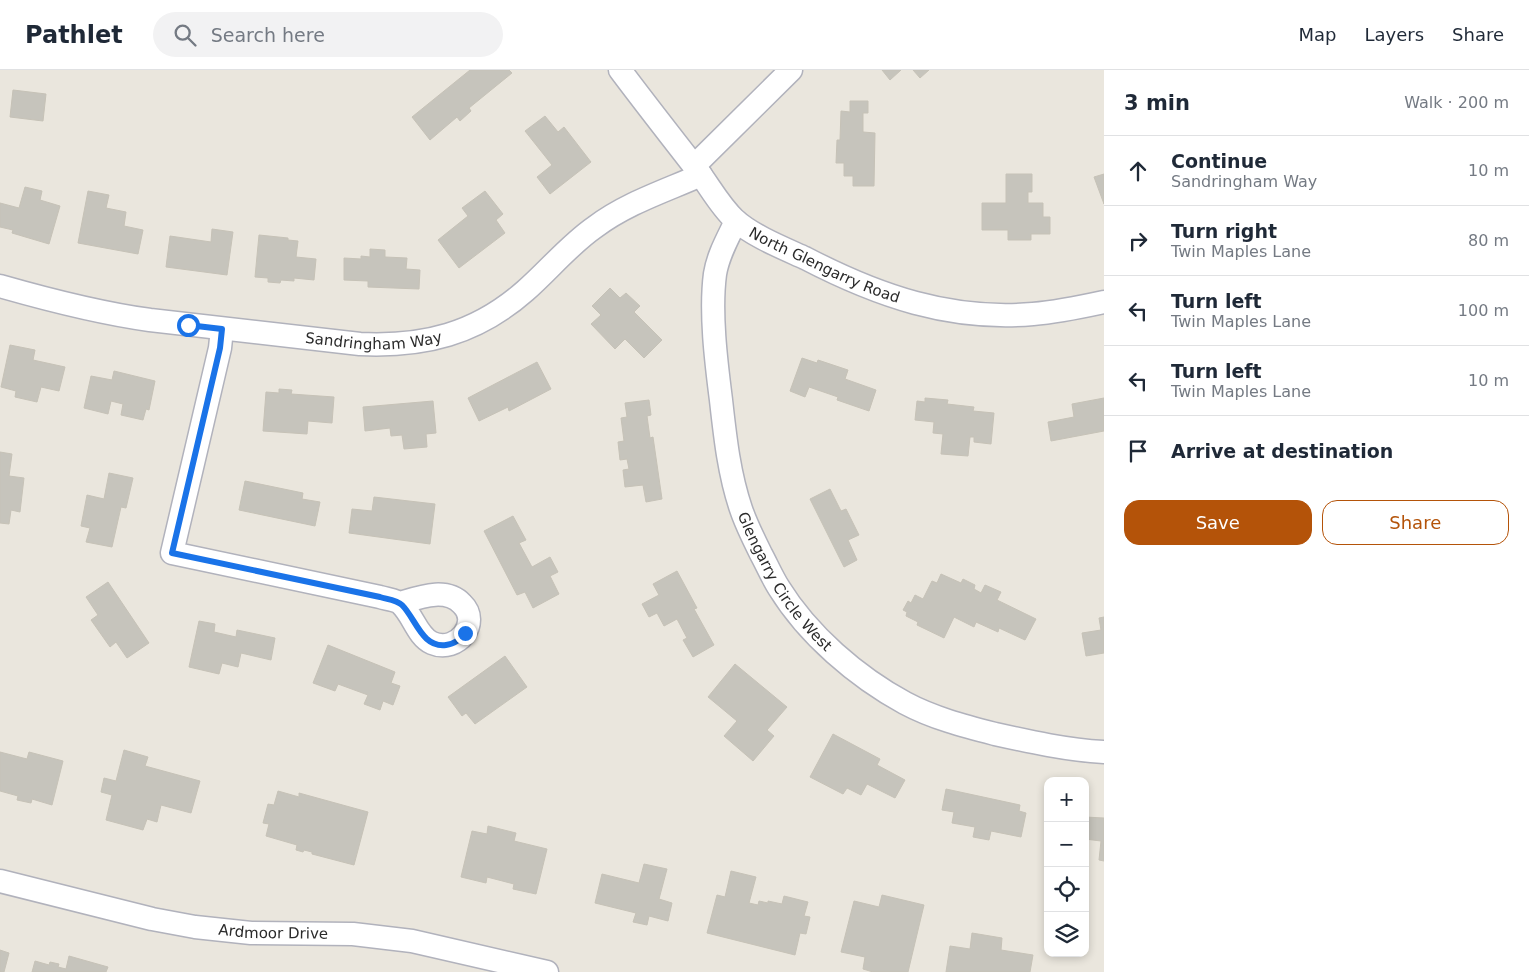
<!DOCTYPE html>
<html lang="en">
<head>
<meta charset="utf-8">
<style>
	:root { --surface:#fff; --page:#f2f2f3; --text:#1f2937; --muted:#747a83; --line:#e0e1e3; --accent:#b45309 }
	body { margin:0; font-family:"DejaVu Sans",sans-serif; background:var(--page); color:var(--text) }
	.controls { position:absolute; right:15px; bottom:15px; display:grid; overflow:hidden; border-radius:10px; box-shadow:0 2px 8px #0003 }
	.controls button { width:45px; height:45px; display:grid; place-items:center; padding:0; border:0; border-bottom:1px solid var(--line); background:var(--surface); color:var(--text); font:25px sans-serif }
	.stop { position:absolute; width:15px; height:15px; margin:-11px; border:4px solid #1a73e8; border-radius:50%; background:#fff }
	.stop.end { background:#1a73e8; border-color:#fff; box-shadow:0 1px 5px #0008 }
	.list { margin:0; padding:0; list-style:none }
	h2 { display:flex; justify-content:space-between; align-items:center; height:65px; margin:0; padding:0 20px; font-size:21px }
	h2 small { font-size:16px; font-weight:400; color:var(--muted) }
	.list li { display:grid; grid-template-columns:32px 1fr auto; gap:15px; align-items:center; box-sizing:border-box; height:70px; padding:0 20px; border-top:1px solid var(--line) }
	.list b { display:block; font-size:19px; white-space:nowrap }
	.list p { margin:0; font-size:16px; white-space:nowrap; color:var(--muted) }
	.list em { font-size:16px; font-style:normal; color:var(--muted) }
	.actions { display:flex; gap:10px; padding:15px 20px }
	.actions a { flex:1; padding:11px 0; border:1px solid var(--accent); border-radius:15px; text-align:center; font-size:18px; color:var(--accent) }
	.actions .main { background:var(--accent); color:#fff }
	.icon { flex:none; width:28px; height:28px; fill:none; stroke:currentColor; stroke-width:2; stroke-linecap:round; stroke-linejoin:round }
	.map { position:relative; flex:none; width:1104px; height:902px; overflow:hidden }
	header { display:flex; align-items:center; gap:30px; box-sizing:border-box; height:70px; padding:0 25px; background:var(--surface); border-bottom:1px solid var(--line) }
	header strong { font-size:24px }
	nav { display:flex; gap:28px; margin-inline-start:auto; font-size:18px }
	.search { width:350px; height:45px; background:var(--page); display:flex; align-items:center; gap:12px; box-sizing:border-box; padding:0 18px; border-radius:28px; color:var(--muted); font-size:19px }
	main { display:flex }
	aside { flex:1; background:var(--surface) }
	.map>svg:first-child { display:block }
	.building { fill:#c6c4bc; stroke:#c6c2b7 }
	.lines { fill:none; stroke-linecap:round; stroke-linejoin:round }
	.minor-casing { stroke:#b1b2bc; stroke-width:25 }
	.minor { stroke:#fff; stroke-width:22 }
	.route { stroke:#1a73e8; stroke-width:6 }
	.labels { text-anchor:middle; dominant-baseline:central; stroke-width:4; stroke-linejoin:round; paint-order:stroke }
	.street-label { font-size:15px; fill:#2a2a2a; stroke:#fff }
</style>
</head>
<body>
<header>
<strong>Pathlet</strong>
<div class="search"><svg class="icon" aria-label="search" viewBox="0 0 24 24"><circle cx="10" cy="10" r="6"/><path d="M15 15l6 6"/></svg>Search here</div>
<nav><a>Map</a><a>Layers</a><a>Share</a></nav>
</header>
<main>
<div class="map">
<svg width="1104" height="902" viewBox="0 0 1104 902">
	<rect width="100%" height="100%" fill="#eae6dd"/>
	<path class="building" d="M470,0H509L512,3L469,38L471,41L460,51L457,47L430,70L412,47Z
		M882,0H901L890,10Z
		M913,0H929L920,8Z
		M13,20L46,24L43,51L10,47Z
		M850,31H868V43H863V62L875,63L874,116H853V106H844V93H836L837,70H840L841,41L850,42Z
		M545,46L558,62L564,57L591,92L550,124L537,107L552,95L525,61Z
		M1006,104H1032V122H1028V133H1043V147H1050V164H1031V170H1008V160H982V133H1006Z
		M1104,104V134L1094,107Z
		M25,117L42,121L40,130L60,136L49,174L12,163L13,160L0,157V133L19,138Z
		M88,121L109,125L106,138L126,142L124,156L143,160L138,184L78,173Z
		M485,121L503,144L496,150L505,163L459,198L438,170L468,146L462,138Z
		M212,159L233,162L227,205L166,197L170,166L211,172Z
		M259,165L288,168V170L298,171L296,187L316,189L314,210L294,208V211L281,210L280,213L268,212V208L255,207Z
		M370,179L385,180V187L407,188L406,199L420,200L419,219L368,217V211L344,210V188L361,189V186L370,187Z
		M610,218L620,228L626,223L640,236L634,242L662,270L644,288L625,269L615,279L591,254L601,245L592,236Z
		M10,275L35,280L33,290L65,297L59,321L41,317L37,332L15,327L16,321L1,317Z
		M802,288L817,293L818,290L848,300L845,309L876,320L869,341L837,330L838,327L809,317L805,327L790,321Z
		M537,292L551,319L509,341L508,337L479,351L468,328Z
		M114,301L155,311L149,340L146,339L143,350L121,345L123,334L111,331L108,344L84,338L91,306L112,310Z
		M279,319L292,320L291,324L334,327L332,353L308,351L307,364L263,361L266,322L279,323Z
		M925,328L948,330L947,334L974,337L973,341L994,343L991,374L974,372V367H970L968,386L941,384L943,364L933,363L934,352L915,350L917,331L925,332Z
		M1104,328V361L1051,371L1048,352L1074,347L1072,334Z
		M649,330L651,345L647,346L650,368L653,367L662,429L646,432L643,415L625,417L623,400L629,399L627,389L620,390L618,372L624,371L621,348L627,347L625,333Z
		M433,331L436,363L426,364L427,377L404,379L402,365L391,366L390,358L365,361L363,337Z
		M0,382L12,384L9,406L24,408L20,442L11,440L9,454L0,453Z
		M109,403L133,408L126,438L121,437L112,477L86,472L90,458L81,456L87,425L104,429Z
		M245,411L303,423L302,429L320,432L315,456L239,440Z
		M830,419L841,441L846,439L859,465L848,470L857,490L844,497L810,429Z
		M374,427L435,434L430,474L349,463L352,439L372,441Z
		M513,446L526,470L519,473L532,497L550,487L558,502L550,506L559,524L533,538L525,522L517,525L484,461Z
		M677,501L697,538L694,539L714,575L693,587L683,570L687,568L677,549L664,556L657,543L649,547L642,534L659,525L653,514Z
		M941,504L961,513L963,509L975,515L974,519L981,523L985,515L1001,522L997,530L1036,549L1025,570L999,558L998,562L976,552L974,557L954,547L944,568L917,555L918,552L906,546L907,542L903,540L908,531L911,533L915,525L923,529L932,511L937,513Z
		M108,512L149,573L127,588L116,572L110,577L91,550L98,545L86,527Z
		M1104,547V583L1086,586L1082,563L1101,560L1099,548Z
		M199,551L215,554L214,562L236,567L237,560L275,568L271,590L241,583L238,597L222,593L219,604L189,597Z
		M328,575L395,602L391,613L400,616L393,635L383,631L380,640L364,634L368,625L338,614L335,621L313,613Z
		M505,586L527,617L475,654L466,643L462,646L448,627Z
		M735,594L787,637L767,660L774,666L753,691L724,666L737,651L708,627Z
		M833,664L880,689L877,695L905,710L895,728L867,714L861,725L847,718L843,724L810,707Z
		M124,680L148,687L145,696L200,711L191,743L161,735L157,752L147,749L143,760L106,750L112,725L101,722L104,708L116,711Z
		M0,682L27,689L29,682L63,691L52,735L32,729L31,733L17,730L18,726L0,721Z
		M946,719L1020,735L1019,741L1026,743L1021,767L991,761L989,770L973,767L975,757L952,753L954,742L942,740Z
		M278,721L299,727V723L368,742L354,795L312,784V782L304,780L303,782L296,780L297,775L266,766L269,754L263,753L268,734L274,735Z
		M1085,747L1104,748V791L1099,790L1101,771L1085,769Z
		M488,756L516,763L514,771L547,779L536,824L513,819L514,814L487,807L486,813L461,807L472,761L487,764Z
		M644,794L667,799L659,829L672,833L668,851L649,846L647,855L633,852L636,843L595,833L602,804L639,813Z
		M731,801L756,807L749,833L758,835L759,831L768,833V831L782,834L784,826L808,832L804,846L810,847L806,864L800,863L795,885L707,863L717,825L725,827Z
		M882,825L924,835L908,902H873L863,899L865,887L841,882L854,831L879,837Z
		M972,863L1002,868L1001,880L1033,885L1030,902H946L950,876L970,879Z
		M0,880L9,883L4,902H0Z
		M69,886L108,897L106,902H32L35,891L49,895L50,892L59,894L58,897L66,899Z"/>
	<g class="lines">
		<defs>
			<g id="minor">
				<path id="s1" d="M620,0C644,32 669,64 694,96C708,113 718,134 735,150C753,166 783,178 805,188C878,226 950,251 1033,244C1057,242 1081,237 1104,232"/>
				<path d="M694,96L791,0"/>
				<path id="s2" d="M736,151C728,168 718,185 715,204C710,242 716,291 721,330C725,366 729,404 741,439C746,454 754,470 761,484C767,495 772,507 779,518C808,565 857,607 905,633C933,648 964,656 995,664C1031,672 1067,680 1104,682"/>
				<path id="s3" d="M0,216C49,230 99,243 150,250L360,274C424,277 476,264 525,221C549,200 569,175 595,157C627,133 665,121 701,105"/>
				<path d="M222,259L220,278L172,483L380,527C386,529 397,530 401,534C413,545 417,566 432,573C458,584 481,552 462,534C446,517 420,527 400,533"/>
				<path id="s4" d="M0,811L152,849L195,857L251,863L353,864L412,871L547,902"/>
			</g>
		</defs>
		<use href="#minor" class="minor-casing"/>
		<use href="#minor" class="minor"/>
	</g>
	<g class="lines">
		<path class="route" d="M188,255L222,259L220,278L172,483L380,527C386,529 397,530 402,535C416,549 422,578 446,575C455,574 460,569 465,563"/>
	</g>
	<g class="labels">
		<g class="street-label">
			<text stroke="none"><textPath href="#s1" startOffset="290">North Glengarry Road</textPath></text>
			<text stroke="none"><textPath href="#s3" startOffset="379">Sandringham Way</textPath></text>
			<text stroke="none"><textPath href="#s2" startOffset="380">Glengarry Circle West</textPath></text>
			<text stroke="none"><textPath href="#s4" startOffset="279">Ardmoor Drive</textPath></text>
		</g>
	</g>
</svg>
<div class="controls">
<button>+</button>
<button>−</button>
<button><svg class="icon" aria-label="locate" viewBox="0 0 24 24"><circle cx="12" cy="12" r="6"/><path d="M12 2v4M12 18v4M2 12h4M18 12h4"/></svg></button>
<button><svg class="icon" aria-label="layers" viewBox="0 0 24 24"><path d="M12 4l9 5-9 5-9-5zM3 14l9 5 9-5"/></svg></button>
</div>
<div class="stop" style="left:188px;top:255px"></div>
<div class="stop end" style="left:465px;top:563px"></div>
</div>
<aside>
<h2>3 min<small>Walk · 200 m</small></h2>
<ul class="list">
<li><svg class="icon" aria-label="ahead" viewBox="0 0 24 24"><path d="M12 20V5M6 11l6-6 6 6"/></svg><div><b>Continue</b><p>Sandringham Way</p></div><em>10 m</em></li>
<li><svg class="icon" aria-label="right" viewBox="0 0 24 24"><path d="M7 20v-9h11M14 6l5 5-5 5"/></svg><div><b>Turn right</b><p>Twin Maples Lane</p></div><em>80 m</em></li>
<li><svg class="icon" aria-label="left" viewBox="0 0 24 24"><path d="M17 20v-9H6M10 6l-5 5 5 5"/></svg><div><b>Turn left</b><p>Twin Maples Lane</p></div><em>100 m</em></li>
<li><svg class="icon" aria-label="left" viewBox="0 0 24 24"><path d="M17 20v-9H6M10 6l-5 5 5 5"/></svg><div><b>Turn left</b><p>Twin Maples Lane</p></div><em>10 m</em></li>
<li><svg class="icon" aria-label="arrive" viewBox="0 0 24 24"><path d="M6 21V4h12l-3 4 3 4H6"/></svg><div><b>Arrive at destination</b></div></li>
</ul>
<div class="actions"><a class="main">Save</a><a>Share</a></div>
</aside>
</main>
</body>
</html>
